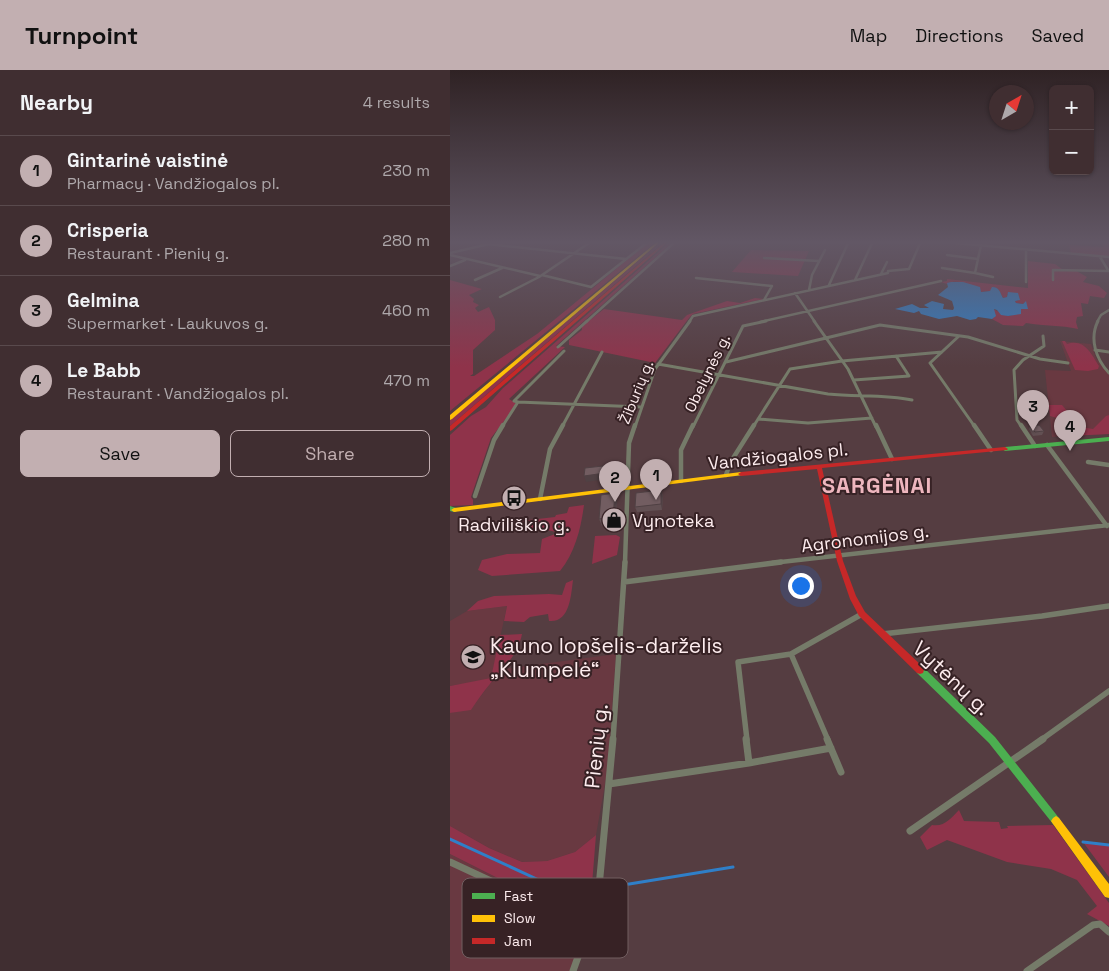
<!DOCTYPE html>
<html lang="en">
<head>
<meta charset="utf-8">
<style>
	:root { --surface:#402e31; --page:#473639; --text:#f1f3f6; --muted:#aea8ab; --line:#594a4d; --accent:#c2afb1 }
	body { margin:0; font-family:"Space Grotesk",sans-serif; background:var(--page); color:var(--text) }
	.controls { position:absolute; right:15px; top:15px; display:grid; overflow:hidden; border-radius:8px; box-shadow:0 1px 4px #0004 }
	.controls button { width:45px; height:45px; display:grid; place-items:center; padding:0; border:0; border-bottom:1px solid var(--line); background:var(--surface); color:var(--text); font:25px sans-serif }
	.compass { position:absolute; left:539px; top:15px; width:45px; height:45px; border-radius:50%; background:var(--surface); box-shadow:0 1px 4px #0004; rotate:39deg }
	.you { position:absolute; left:350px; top:515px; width:18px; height:18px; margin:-12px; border:4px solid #fff; border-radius:50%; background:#1a73e8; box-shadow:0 0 0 8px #1a73e833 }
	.badge { display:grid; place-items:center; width:32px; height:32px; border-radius:50%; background:var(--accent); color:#111; font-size:16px; font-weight:700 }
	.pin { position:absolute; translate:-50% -41px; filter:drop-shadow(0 1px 2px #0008) }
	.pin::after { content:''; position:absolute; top:26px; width:18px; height:15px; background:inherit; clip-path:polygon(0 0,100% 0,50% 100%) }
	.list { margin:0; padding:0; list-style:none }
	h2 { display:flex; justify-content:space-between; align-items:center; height:65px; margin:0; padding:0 20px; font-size:21px }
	h2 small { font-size:16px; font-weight:400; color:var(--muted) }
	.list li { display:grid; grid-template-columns:32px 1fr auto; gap:15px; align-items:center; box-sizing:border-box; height:70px; padding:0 20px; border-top:1px solid var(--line) }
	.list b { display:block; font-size:19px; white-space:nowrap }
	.list p { margin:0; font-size:16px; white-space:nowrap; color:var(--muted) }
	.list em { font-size:16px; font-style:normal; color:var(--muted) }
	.actions { display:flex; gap:10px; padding:15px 20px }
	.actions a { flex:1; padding:11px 0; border:1px solid var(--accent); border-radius:8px; text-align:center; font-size:18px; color:var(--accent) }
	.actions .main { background:var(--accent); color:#111 }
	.map { position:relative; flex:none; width:659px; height:901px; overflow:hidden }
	header { display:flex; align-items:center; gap:30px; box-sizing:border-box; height:70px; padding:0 25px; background:var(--accent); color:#111 }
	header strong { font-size:24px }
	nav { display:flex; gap:28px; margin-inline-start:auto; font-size:18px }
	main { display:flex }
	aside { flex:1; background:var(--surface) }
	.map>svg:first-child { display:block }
	.built { fill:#693941 }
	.green { fill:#8f334a }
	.water { fill:#2f7fc8 }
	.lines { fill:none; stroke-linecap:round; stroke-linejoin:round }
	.stream { stroke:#2f7fc8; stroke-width:3 }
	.street-far4 { stroke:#757b69; stroke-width:2.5 }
	.street-far3 { stroke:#757b69; stroke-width:3 }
	.street-far2 { stroke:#757b69; stroke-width:4.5 }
	.street-far1 { stroke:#757b69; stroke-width:5.5 }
	.street { stroke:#757b69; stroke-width:7 }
	.fast { fill:#4caf50; fill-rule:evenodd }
	.slow { fill:#ffc107; fill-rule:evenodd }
	.jam { fill:#c62828; fill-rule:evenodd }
	.wall { fill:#625053 }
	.shaded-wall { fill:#504144 }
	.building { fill:#725d61; stroke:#504144 }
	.labels { text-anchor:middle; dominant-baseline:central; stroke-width:4; stroke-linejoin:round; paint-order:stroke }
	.far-street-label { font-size:15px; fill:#fdecee; stroke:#372225 }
	.street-label { font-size:18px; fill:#fdecee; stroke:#372225 }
	.poi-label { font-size:18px; fill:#fdecee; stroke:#372225; text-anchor:start }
	.near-poi-label { font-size:21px; fill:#fdecee; stroke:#372225; text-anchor:start }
	.near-street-label { font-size:21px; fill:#fdecee; stroke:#372225 }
	.district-label { font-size:22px; font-weight:bold; letter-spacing:1px; fill:#eeb6be; stroke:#372225 }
	.key { fill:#372225; stroke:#725f61; stroke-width:1 }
	.key-label { font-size:14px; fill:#fdecee }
</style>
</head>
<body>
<header>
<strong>Turnpoint</strong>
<nav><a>Map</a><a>Directions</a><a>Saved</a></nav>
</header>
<main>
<aside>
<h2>Nearby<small>4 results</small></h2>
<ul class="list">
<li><span class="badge">1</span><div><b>Gintarinė vaistinė</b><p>Pharmacy · Vandžiogalos pl.</p></div><em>230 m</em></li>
<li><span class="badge">2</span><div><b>Crisperia</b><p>Restaurant · Pienių g.</p></div><em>280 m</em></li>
<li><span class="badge">3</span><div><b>Gelmina</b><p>Supermarket · Laukuvos g.</p></div><em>460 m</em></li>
<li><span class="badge">4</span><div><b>Le Babb</b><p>Restaurant · Vandžiogalos pl.</p></div><em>470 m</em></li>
</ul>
<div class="actions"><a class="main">Save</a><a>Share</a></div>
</aside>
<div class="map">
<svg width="659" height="901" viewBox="0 0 659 901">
	<rect width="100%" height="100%" fill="#553d41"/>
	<path class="built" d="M610,271L641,274L646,288L659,305V364L602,367L595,300L621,301Z
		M57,536L41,609L0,616V551L17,541Z
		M166,584L158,697L146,765L125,782L97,791L72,792L39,778L0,756V643L21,639L39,615L55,599Z
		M0,784L95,832L101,827L135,844L140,860L125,901H0Z"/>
	<path class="green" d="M200,171H207L0,341V210L32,219L19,225L24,229L23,232L29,235L25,238L28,242L39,237L45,250V260L23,280V304L20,306H24L87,264Z
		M212,171H215L0,356V350Z
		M221,171H224L106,276L115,277L59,329L67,334L41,368L21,427L23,430V435L0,436V365L21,346L36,337L53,318Z
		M651,171H659V187L621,183L619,175L654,177Z
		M301,180L359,181L348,206L282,202Z
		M578,191L605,194L613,200L623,199L637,207L633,212L649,216L657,223L654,228L640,226L638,234L631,233L633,246L627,247L626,252L628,259C611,255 594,256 576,253L573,256L553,255L542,249L545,246L543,239L558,246L571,243V239L575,232L573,234L566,233L565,231L569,230L568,225L557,224V227L553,228L549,220L544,217L540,221L531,222L529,217C518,216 508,208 497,214L491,212L497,211V209L578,218Z
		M305,228L314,229L243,244L239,248L205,293L119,275V270L132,260V256L154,239L232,250L237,245L277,231L290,233Z
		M612,271H615L617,274C634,268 641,283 649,296L648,299L638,301L625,300Z
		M599,335H612L623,348L614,350L600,346Z
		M659,345V364L619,366L616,363V354L621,352L625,356L643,359L656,346Z
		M134,435C131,458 125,483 110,501L42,506L28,500L32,490L57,484L90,483L92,469L105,464L106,462L88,458L76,461L77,456L69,455L70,451L105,447L106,445L117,443L119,437Z
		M166,465L170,467L167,485L142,494L145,466Z
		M123,510C121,525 120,553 99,551L98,544L80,547L74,552L54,551L57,536L17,541L28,531L44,526L99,524L112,525L116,513Z
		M72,564C68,585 53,599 40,614C33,622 27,631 21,640L0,643V616L41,608L50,565Z
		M509,740L514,751L549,752L551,759L558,758L557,756L603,755L659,833V856L637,844L647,836L627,810L601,799L557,792L497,770L477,780L470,767L482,755C495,757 501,748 509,740Z
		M0,756L39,778L72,792L97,791L125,782L146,765L140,839L135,844L101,828L95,832L0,784Z
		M633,772L659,775V807Z"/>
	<path class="water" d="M501,212H513L530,217L531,222L540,221L542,217C550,217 550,223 553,228L557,227L558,222L568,223L570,230L565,231L566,233L573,234L576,231L578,239H571V244L558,246L551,245L547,240L544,239L546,246L542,249L528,247L526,249L520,250L507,246L489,249L471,244L469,241L464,243L445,239L462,234L470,238H479L474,235L482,231L494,234L493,239L503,240L504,238L502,231L488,225L498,217L497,213Z"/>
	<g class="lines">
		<path class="stream" d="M0,769L91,811L133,818
			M633,772L659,775
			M161,817L283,797"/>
		<path class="street-far4" d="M484,171L659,187
			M38,174L176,189
			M531,175L525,203L543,207
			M576,180V212
			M0,183L52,171
			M0,185L90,206
			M497,185L528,189
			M650,187L658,200
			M314,188L369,191
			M0,196L15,190
			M492,198L525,203
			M431,204L437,192
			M92,205L141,217L199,171
			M246,208L322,216L314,230
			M25,210L52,198
			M405,210L423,171
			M603,210V200L659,201
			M379,215L399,171
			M359,220L362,205L375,180
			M345,223L365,252
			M50,227L89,207L142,171
			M136,252L226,171
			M239,252L243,246L438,203V201L459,199L471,171
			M310,252L491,211
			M647,252L651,245L659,240"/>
		<path class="street-far3" d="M364,251L398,299L426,357
			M648,251C639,269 646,289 659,303
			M509,266L480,293L525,357
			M108,277L137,251
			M645,280L659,282
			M276,292L430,255L518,267L590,289L618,293
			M208,294L378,324C406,327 435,324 462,330
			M404,310L459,306L446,286
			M68,332L191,337
			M68,332L64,331L114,281
			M308,349L358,353L422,348
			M52,357L68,332
			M112,357L152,282
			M185,357L205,299L240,251
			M243,357L293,256L316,251
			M303,357L340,299L392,291L492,282
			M572,357L567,350L564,300L573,290L594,276L593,266"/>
		<path class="street-far2" d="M426,355L442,389
			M524,355L541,380
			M571,355L585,376
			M597,375L657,456
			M638,392L659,395
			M276,405L280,393L304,355
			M231,411V380L243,355
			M25,426L44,370L53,355
			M90,429L100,379L113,355
			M175,493L179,373L185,355
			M322,493L659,455"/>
		<path class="street-far1" d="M174,512L331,492
			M432,564L592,546L659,536
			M341,584L378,670
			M163,670L175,492
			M297,670L288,592L341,584L412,544
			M591,670L659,621"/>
		<path class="street" d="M296,669L299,693
			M377,669L391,702
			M159,714L299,693L381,678
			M460,761L593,669
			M0,792L133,854
			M123,901L133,873V854L147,838L163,669
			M577,901L643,855L650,854L659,862"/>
		<path class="fast" d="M659,367V371L555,381L552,379L555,377Z
			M0,436L6,438L7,440L6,442H4L0,441Z
			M470,596L473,597L545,667L609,748L611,751L609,754L606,756L603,754L539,673L467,603L466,600L467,597Z"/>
		<path class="slow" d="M208,171H211L2,349L0,350V345Z
			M291,402L293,403L294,404L293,405L4,442L1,440L4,438Z
			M606,746L609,748L659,814V828L655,827L603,754L601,751L603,748Z"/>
		<path class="jam" d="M216,171H219L2,360L0,361V356Z
			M555,377L558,379L557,380L372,398L393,491L406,526L415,542L473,597L474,600L473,603L470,604L467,603L409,546L400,529L387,491L367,399L291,406L288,404L291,402Z"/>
	</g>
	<path class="wall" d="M580,356L594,361L592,365L583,366L579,359Z
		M211,420L213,426L212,440L187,442L185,437Z
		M165,423L167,430L166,455L152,456L149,449Z"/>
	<path class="shaded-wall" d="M162,395L164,400V408L136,412L134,406Z
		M211,420L213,426L212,440L211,434Z
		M165,423L167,430L166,455L163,447Z"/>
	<path class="building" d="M589,355L594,361L585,362L580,356Z
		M162,395V402L134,406L135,398Z
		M211,420V434L185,437L186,423Z
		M165,423L163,447L149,449L151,425Z"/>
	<linearGradient id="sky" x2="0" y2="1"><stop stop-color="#2f2224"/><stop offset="0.58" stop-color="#625765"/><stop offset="1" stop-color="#625765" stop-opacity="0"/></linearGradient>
	<rect width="659" height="297" fill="url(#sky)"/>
	<defs>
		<symbol id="bus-disc" viewBox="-11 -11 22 22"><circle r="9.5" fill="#c2afb1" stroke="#372225"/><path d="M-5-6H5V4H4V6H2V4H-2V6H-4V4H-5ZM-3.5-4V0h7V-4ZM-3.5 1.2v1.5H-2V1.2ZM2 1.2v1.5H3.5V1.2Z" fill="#111"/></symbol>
		<symbol id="shop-disc" viewBox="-11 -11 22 22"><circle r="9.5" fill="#c2afb1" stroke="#372225"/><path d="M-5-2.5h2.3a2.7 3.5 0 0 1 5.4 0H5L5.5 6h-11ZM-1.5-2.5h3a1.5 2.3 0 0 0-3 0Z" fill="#111"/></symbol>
		<symbol id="school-disc" viewBox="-11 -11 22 22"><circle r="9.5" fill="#c2afb1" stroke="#372225"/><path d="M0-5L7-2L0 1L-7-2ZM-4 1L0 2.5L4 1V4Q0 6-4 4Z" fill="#111"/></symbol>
	</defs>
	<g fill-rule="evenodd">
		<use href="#bus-disc" x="50" y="414" width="28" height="28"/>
		<use href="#shop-disc" x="150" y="436" width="28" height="28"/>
		<use href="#school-disc" x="9" y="573" width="28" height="28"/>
	</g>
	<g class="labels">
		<g class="far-street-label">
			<text transform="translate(257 303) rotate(-64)">Obelynės g.</text>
			<text transform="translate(186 322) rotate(-68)">Žiburių g.</text>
		</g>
		<g class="street-label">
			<text transform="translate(328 386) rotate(-6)">Vandžiogalos pl.</text>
			<text transform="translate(415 468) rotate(-7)">Agronomijos g.</text>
		</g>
		<g class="poi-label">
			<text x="182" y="450">Vynoteka</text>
			<text x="64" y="454" text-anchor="middle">Radviliškio g.</text>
		</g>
		<g class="near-poi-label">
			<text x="40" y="575">Kauno lopšelis-darželis<tspan x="40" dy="24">„Klumpelė“</tspan></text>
		</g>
		<g class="near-street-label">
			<text transform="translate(502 608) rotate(43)">Vytėnų g.</text>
			<text transform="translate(146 676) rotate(-84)">Pienių g.</text>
		</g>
		<g class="district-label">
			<text x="427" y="415">SARGĖNAI</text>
		</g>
	</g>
	<rect x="12" y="808" width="166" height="80" rx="8" class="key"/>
	<rect x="22" y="823" width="23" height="6" fill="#4caf50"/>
	<rect x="22" y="845" width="23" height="7" fill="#ffc107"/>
	<rect x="22" y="868" width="23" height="6" fill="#c62828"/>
	<g class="key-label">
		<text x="54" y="831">Fast</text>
		<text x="54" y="853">Slow</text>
		<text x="54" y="876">Jam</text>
	</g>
</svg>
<div class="controls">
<button>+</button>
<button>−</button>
</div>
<svg class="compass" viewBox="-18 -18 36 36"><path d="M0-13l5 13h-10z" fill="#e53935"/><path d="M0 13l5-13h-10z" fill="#aea8ab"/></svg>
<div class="you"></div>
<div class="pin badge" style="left:206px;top:430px">1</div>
<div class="pin badge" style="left:165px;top:432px">2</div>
<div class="pin badge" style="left:583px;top:361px">3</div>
<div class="pin badge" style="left:620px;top:381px">4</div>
</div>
</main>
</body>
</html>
